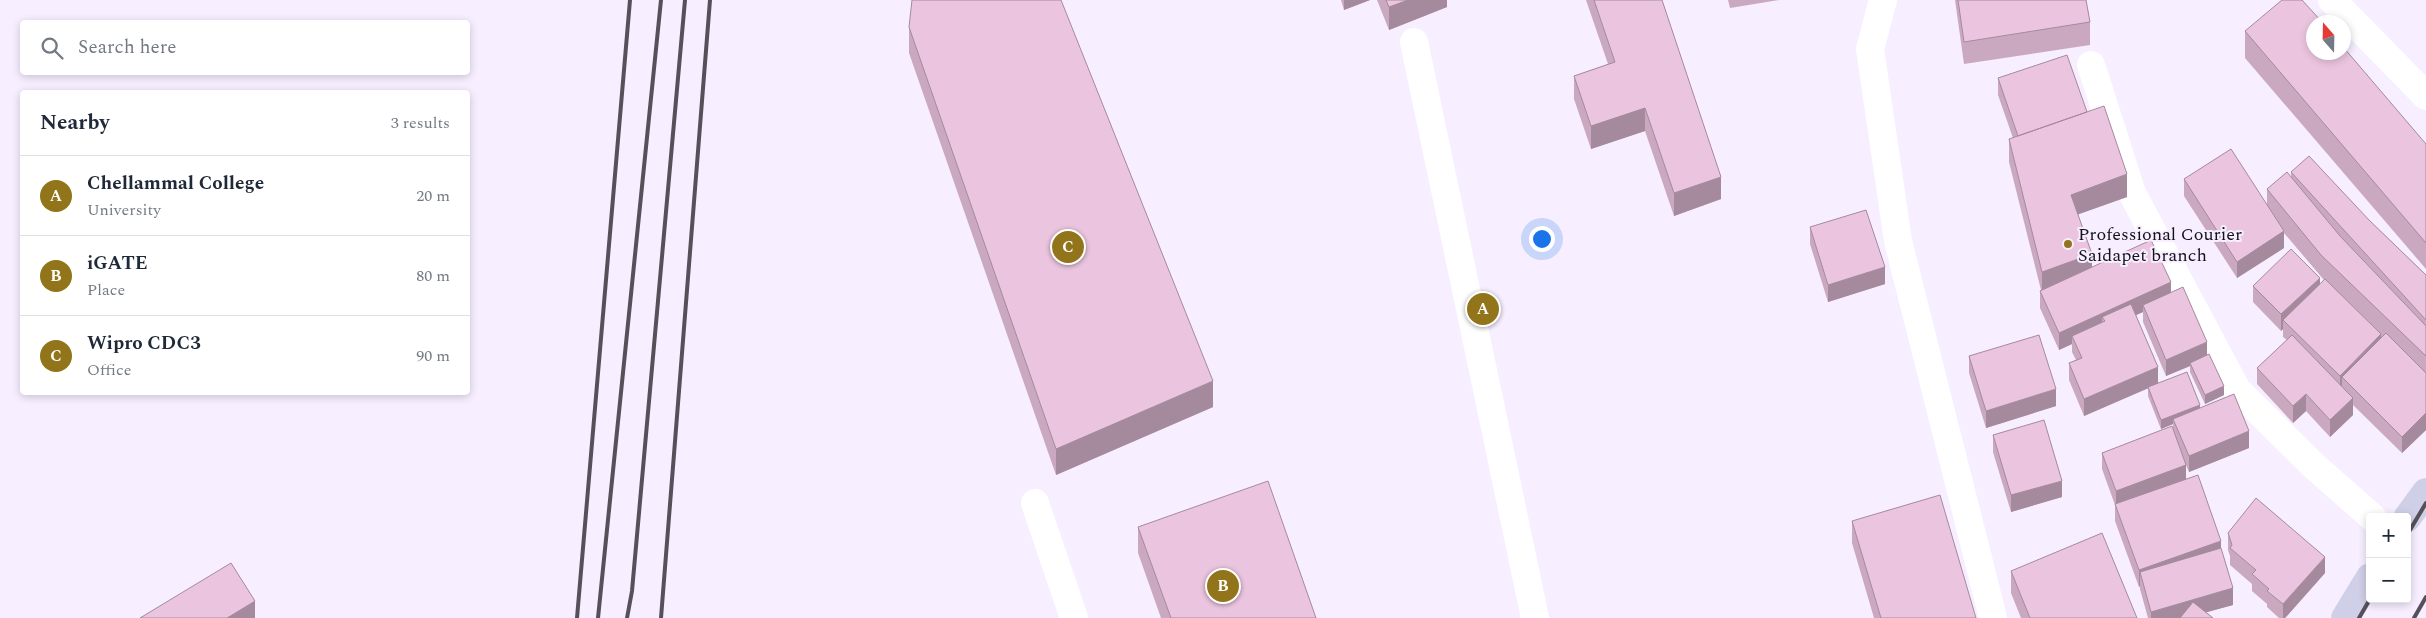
<!DOCTYPE html>
<html lang="en">
<head>
<meta charset="utf-8">
<style>
	:root { --surface:#fff; --page:#f6f6f7; --text:#1f2937; --muted:#747a83; --line:#e0e1e3; --accent:#92741b }
	body { margin:0; font-family:Spectral,serif; background:var(--page); color:var(--text) }
	.controls { position:absolute; right:15px; bottom:15px; display:grid; overflow:hidden; border-radius:5px; box-shadow:0 2px 8px #0003 }
	.controls button { width:45px; height:45px; display:grid; place-items:center; padding:0; border:0; border-bottom:1px solid var(--line); background:var(--surface); color:var(--text); font:25px sans-serif }
	.compass { position:absolute; left:2306px; top:15px; width:45px; height:45px; border-radius:50%; background:var(--surface); box-shadow:0 2px 8px #0003; rotate:340deg }
	.you { position:absolute; left:1541px; top:238px; width:18px; height:18px; margin:-12px; border:4px solid #fff; border-radius:50%; background:#1a73e8; box-shadow:0 0 0 8px #1a73e833 }
	.badge { display:grid; place-items:center; width:32px; height:32px; border-radius:50%; background:var(--accent); color:#fff; font-size:16px; font-weight:700 }
	.pin { position:absolute; translate:-50% -50%; border:2px solid #fff; box-shadow:0 1px 5px #0006 }
	.list { margin:0; padding:0; list-style:none }
	h2 { display:flex; justify-content:space-between; align-items:center; height:65px; margin:0; padding:0 20px; font-size:21px }
	h2 small { font-size:16px; font-weight:400; color:var(--muted) }
	.list li { display:grid; grid-template-columns:32px 1fr auto; gap:15px; align-items:center; box-sizing:border-box; height:80px; padding:0 20px; border-top:1px solid var(--line) }
	.list b { display:block; font-size:19px; white-space:nowrap }
	.list p { margin:0; font-size:16px; white-space:nowrap; color:var(--muted) }
	.list em { font-size:16px; font-style:normal; color:var(--muted) }
	.icon { flex:none; width:28px; height:28px; fill:none; stroke:currentColor; stroke-width:2; stroke-linecap:round; stroke-linejoin:round }
	.map { position:relative; flex:none; width:2426px; height:618px; overflow:hidden }
	.search { position:absolute; background:var(--surface); box-shadow:0 2px 8px #0003; left:20px; top:20px; width:450px; height:55px; display:flex; align-items:center; gap:12px; box-sizing:border-box; padding:0 18px; border-radius:5px; color:var(--muted); font-size:19px }
	.panel { position:absolute; background:var(--surface); box-shadow:0 2px 8px #0003; left:20px; top:90px; width:450px; height:305px; border-radius:5px }
	.map>svg:first-child { display:block }
	.lines { fill:none; stroke-linecap:round; stroke-linejoin:round }
	.minor { stroke:#fff; stroke-width:28 }
	.major { stroke:#cfd0e7; stroke-width:28 }
	.rail { stroke:#555059; stroke-width:4 }
	.wall { fill:#caa9c0 }
	.shaded-wall { fill:#a48a9c }
	.building { fill:#ebc5df; stroke:#a48a9c }
	.poi-dot { fill:#92741b; stroke:#f7eeff; stroke-width:2 }
	.labels { text-anchor:middle; dominant-baseline:central; stroke-width:4; stroke-linejoin:round; paint-order:stroke }
	.poi-label { font-size:18px; fill:#151118; stroke:#f7eeff; text-anchor:start }
</style>
</head>
<body>
<div class="map">
<svg width="2426" height="618" viewBox="0 0 2426 618">
	<rect width="100%" height="100%" fill="#f7eeff"/>
	<g class="lines">
		<path class="minor" d="M1883,0L1870,49L1898,241L1993,618
			M2332,0L2426,96
			M1414,42L1535,618
			M2091,65L2132,193L2237,390L2313,465L2372,517
			M1035,503L1074,618"/>
		<path class="major" d="M2407,518L2426,492
			M2345,618L2370,577"/>
		<path class="rail" d="M2407,535L2426,503
			M577,618L630,0
			M598,618L661,0
			M627,618L632,591L685,0
			M661,618L710,0
			M2359,618L2370,599
			M2414,618L2426,597"/>
	</g>
	<path class="wall" d="M1341,0H1370L1344,10Z
		M1377,0H1447V7L1389,30Z
		M1586,0H1662L1721,199L1674,216L1645,131L1591,149L1574,99V76L1608,64Z
		M1728,0H1779L1730,8Z
		M1955,0H2086L2090,22V45L1964,64Z
		M909,27L1213,407L1056,475L909,53Z
		M2245,31L2426,144V269L2245,58Z
		M1998,78L2087,112L2127,197L2078,214L2092,267L2171,293L2207,355L2224,395L2205,404L2190,372V366L2166,376L2143,322V312L2136,315L2158,383L2200,408L2249,448L2189,472L2186,465V479L2221,549L2233,605L2206,612L2213,618H2148L2140,589V586L2139,587L2115,521V505L2102,469V453L2173,431V424L2161,429L2148,396V388L2084,416L2069,380V363L2076,360L2072,352V344L2059,350L2040,308V291L2041,290L2009,162V139L2013,138L1998,95Z
		M2291,172L2369,220L2426,275V430L2402,453L2353,405V415L2330,437L2306,411L2293,423L2257,384V368L2287,340L2283,337V329L2281,331L2253,302V286L2320,284L2324,280L2284,233V248L2237,278L2184,196V179L2267,204V189L2291,178Z
		M1810,227L1885,284L1828,302L1810,244Z
		M1969,356L2056,406L1986,428L1969,373Z
		M1993,435L2062,497L2011,512L1993,452Z
		M1852,521L1976,618H1874L1852,543Z
		M1138,527L1316,618H1161L1138,553Z
		M2228,533L2325,573L2285,618H2279L2267,607V604L2252,591V584L2230,565V556L2228,550Z
		M2011,571L2137,618H2021L2011,593Z"/>
	<path class="shaded-wall" d="M1344,0H1370L1344,10Z
		M1408,0H1447V7L1389,30V7Z
		M1645,108V131L1591,149V126Z
		M2127,174V197L2071,217V195Z
		M1721,177V199L1674,216V193Z
		M2284,231V248L2237,278V262Z
		M2092,254V276L2042,294V272Z
		M1885,267V284L1828,302V285Z
		M2320,278V294L2283,320V329L2281,331V314Z
		M2171,282V299L2143,305V312L2105,329V321L2102,317V330L2072,336V344L2059,350V333Z
		M2381,334V351L2342,377V390L2340,392V376Z
		M2207,342V359L2190,363V366L2166,376V360Z
		M2158,367V384L2084,416V399Z
		M1213,381V407L1056,475V449Z
		M2224,386V395L2205,404V395Z
		M2056,389V406L1986,428V411Z
		M2306,394V411L2293,423V406Z
		M2353,398V415L2330,437V420Z
		M2200,405V414L2173,419V424L2161,429V420Z
		M2426,413V430L2402,453V437Z
		M2249,431V448L2189,472V456Z
		M2186,465V481L2116,508V491Z
		M2062,481V497L2011,512V495Z
		M2221,541V557L2140,572V586L2139,587V570Z
		M2325,557V573L2285,618H2283V604Z
		M2233,588V605L2186,618H2151V612Z
		M255,601V618H227Z"/>
	<path class="building" d="M912,0H1061L1213,381L1056,449L909,27Z
		M1386,0H1408L1389,7Z
		M1594,0H1662L1721,177L1674,193L1645,108L1591,126L1574,76L1615,62Z
		M1958,0H2086L2090,22L1964,42Z
		M2282,0H2302L2322,22H2314V52H2344V48L2426,144V243L2245,31Z
		M2067,55L2087,112L2018,136L1998,78Z
		M2104,106L2127,174L2071,195L2092,254L2042,272L2009,139Z
		M2231,149L2284,231L2237,262L2184,179Z
		M2309,156L2369,220L2426,275V320L2291,172Z
		M2287,172L2340,236L2426,326V356L2321,255L2267,189Z
		M1866,210L1885,267L1828,285L1810,227Z
		M2151,240L2171,282L2059,333L2040,291Z
		M2291,249L2320,278L2281,314L2253,286Z
		M2325,279L2381,334L2340,376L2283,320Z
		M2183,287L2207,342L2166,360L2143,305Z
		M2131,304L2158,367L2084,399L2069,363L2082,358L2072,336L2105,321L2102,317Z
		M2386,333L2426,373V413L2402,437L2342,377Z
		M2039,335L2056,389L1986,411L1969,356Z
		M2292,335L2353,398L2330,420L2306,394L2293,406L2257,368Z
		M2209,354L2224,386L2205,395L2190,363Z
		M2187,372L2200,405L2161,420L2148,387Z
		M2234,394L2249,431L2189,456L2173,419Z
		M2044,420L2062,481L2011,495L1993,435Z
		M2172,426L2186,465L2116,491L2102,453Z
		M2198,475L2221,541L2139,570L2115,504Z
		M1268,481L1316,618H1171L1138,527Z
		M1940,495L1976,618H1881L1852,521Z
		M2256,498L2325,557L2283,604L2267,591L2269,589L2252,574L2256,570L2230,548L2232,545L2228,533Z
		M2102,533L2137,618H2030L2011,571Z
		M2221,548L2233,588L2151,612L2140,572Z
		M231,563L255,601L227,618H140Z
		M2193,602L2213,618H2180Z"/>
	<circle class="poi-dot" cx="2068" cy="244" r="5"/>
	<g class="labels">
		<g class="poi-label">
			<text x="2078" y="234">Professional Courier<tspan x="2078" dy="21">Saidapet branch</tspan></text>
		</g>
	</g>
</svg>
<div class="controls">
<button>+</button>
<button>−</button>
</div>
<svg class="compass" viewBox="-18 -18 36 36"><path d="M0-13l5 13h-10z" fill="#e53935"/><path d="M0 13l5-13h-10z" fill="#747a83"/></svg>
<div class="you"></div>
<div class="pin badge" style="left:1483px;top:309px">A</div>
<div class="pin badge" style="left:1223px;top:586px">B</div>
<div class="pin badge" style="left:1068px;top:247px">C</div>
<div class="search"><svg class="icon" aria-label="search" viewBox="0 0 24 24"><circle cx="10" cy="10" r="6"/><path d="M15 15l6 6"/></svg>Search here</div>
<section class="panel">
<h2>Nearby<small>3 results</small></h2>
<ul class="list">
<li><span class="badge">A</span><div><b>Chellammal College</b><p>University</p></div><em>20 m</em></li>
<li><span class="badge">B</span><div><b>iGATE</b><p>Place</p></div><em>80 m</em></li>
<li><span class="badge">C</span><div><b>Wipro CDC3</b><p>Office</p></div><em>90 m</em></li>
</ul>
</section>
</div>
</body>
</html>
